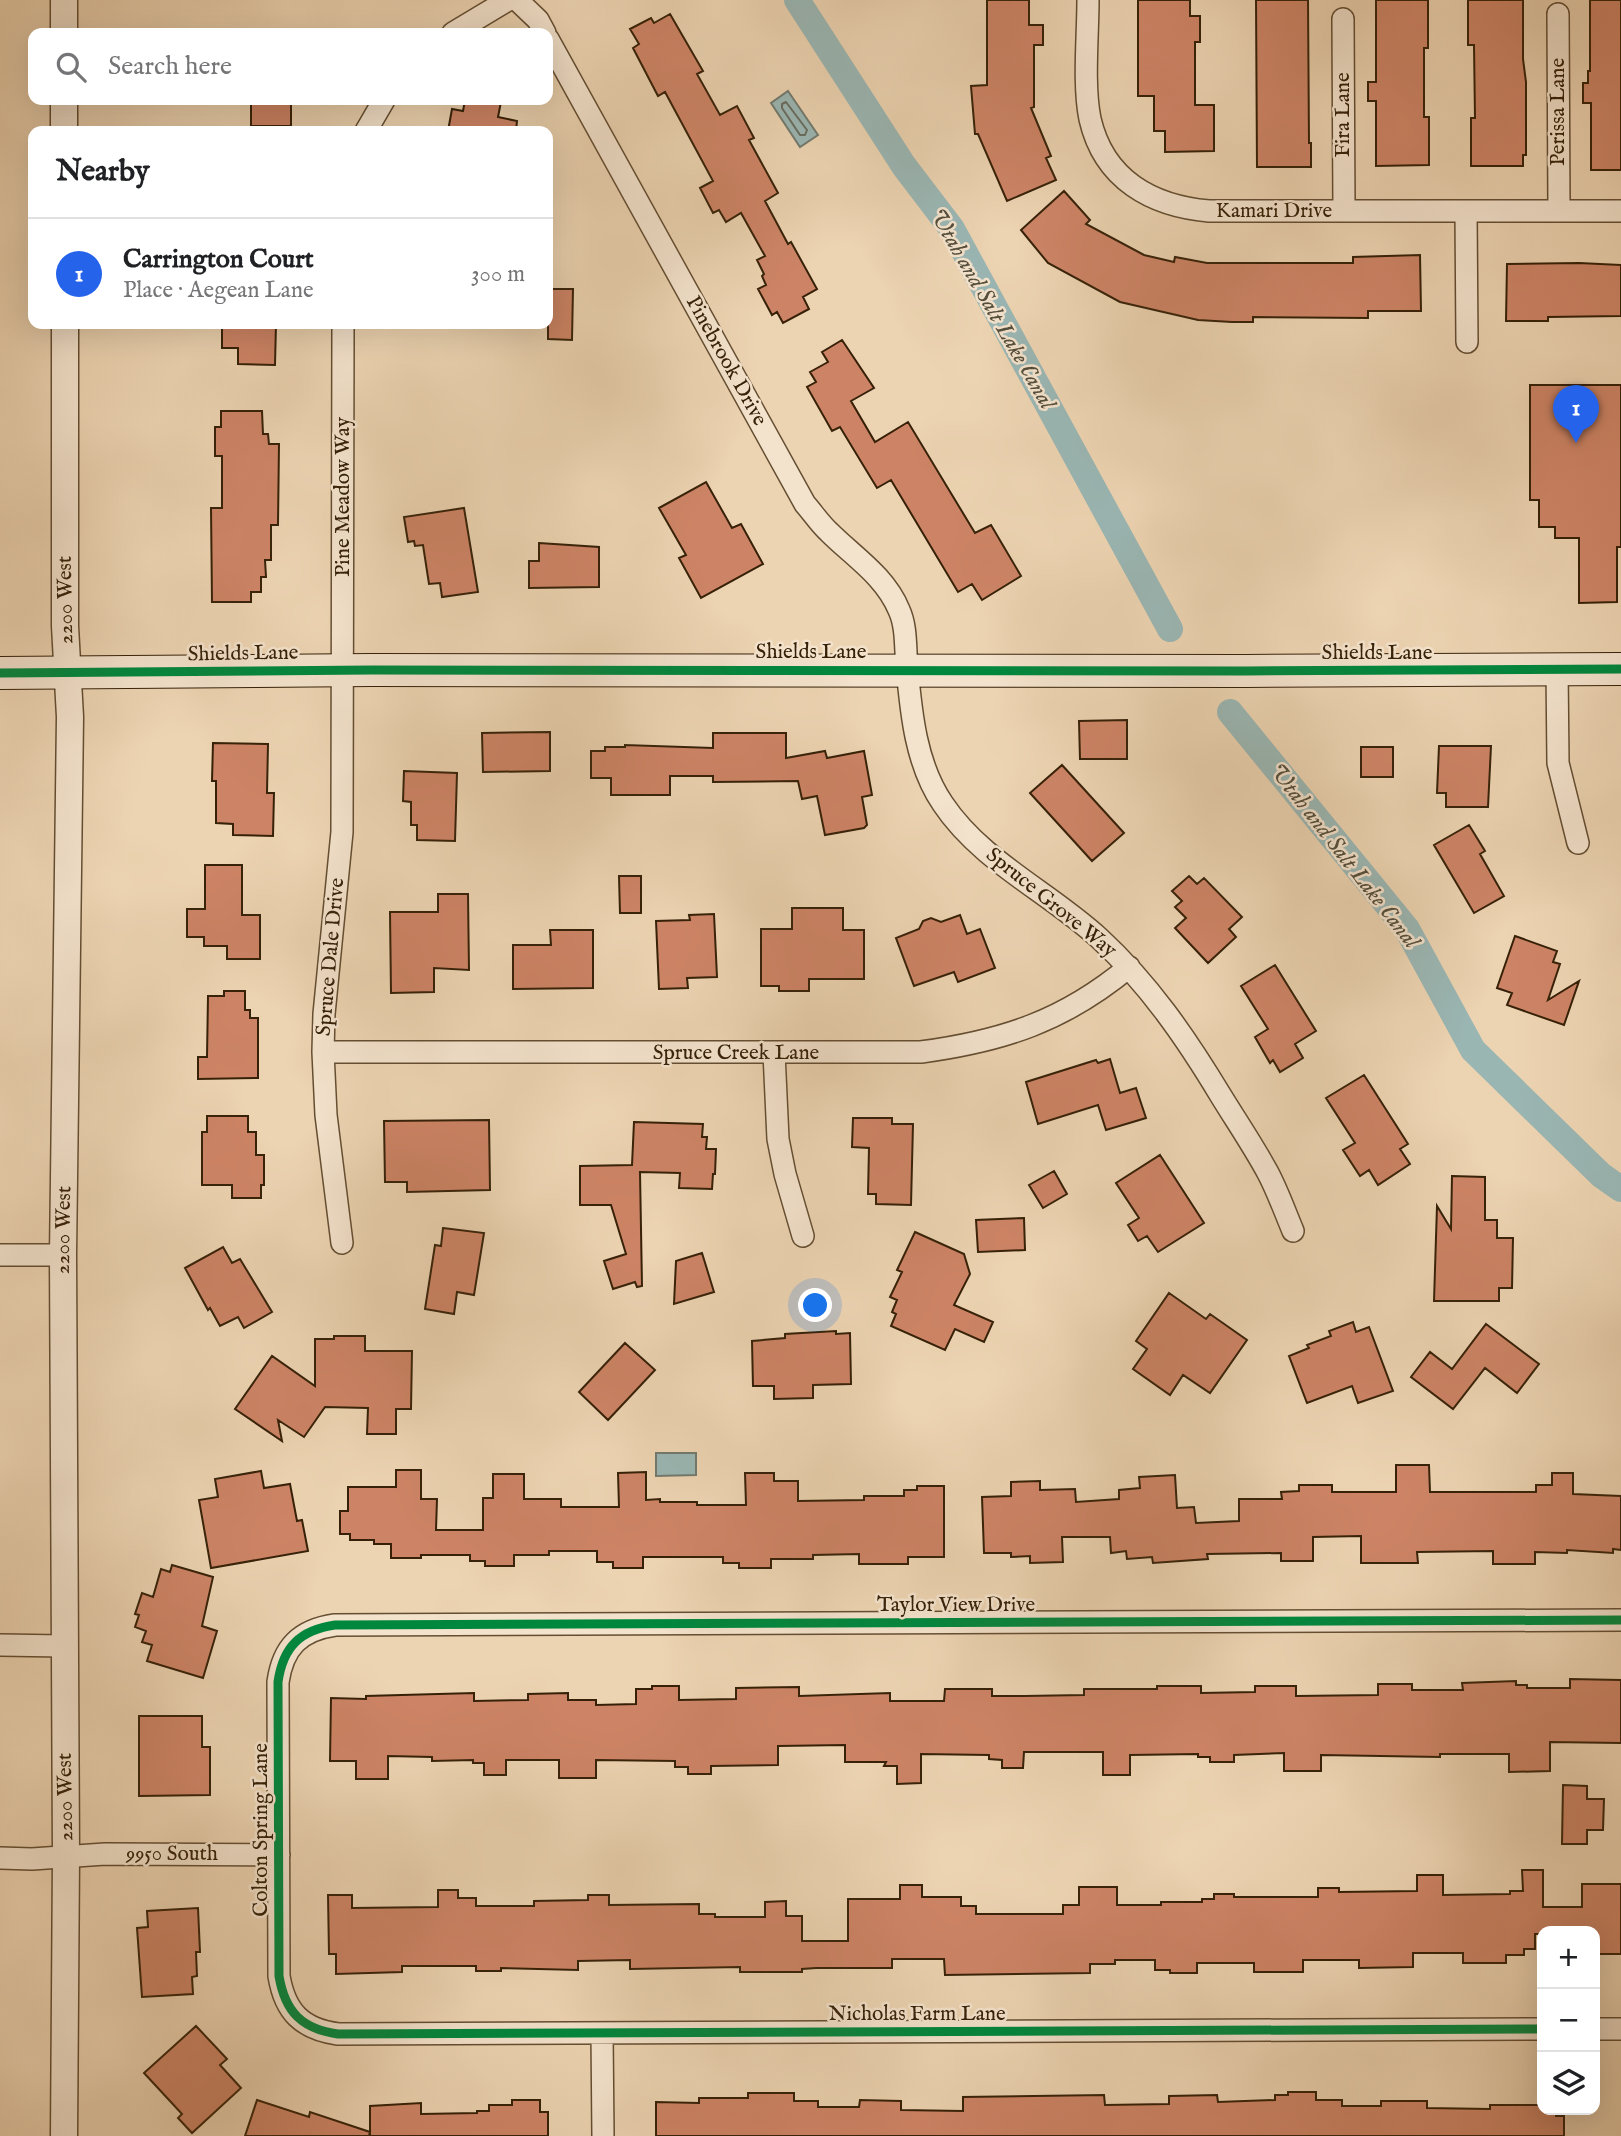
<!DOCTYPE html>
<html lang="en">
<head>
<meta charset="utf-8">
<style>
	:root { --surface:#fff; --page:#f6f6f6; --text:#202124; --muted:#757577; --line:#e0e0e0; --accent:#2563eb }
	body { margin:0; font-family:"IM FELL English",serif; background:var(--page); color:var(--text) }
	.controls { position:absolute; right:21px; bottom:21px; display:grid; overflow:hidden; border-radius:14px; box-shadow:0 7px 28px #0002 }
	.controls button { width:63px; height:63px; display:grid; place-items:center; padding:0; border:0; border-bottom:2px solid var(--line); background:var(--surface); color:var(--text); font:35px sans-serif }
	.you { position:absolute; left:816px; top:1306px; width:24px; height:24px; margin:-18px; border:5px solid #fff; border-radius:50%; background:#1a73e8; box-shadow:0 0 0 10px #1a73e833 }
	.badge { display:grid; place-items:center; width:46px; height:46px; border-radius:50%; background:var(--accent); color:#fff; font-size:23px; font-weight:700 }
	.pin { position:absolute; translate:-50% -58px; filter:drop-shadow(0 2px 4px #0008) }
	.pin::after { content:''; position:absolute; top:37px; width:24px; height:21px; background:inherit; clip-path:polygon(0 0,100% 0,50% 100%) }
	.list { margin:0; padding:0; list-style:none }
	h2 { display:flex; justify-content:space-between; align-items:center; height:91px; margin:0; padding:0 28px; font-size:30px }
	h2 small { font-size:23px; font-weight:400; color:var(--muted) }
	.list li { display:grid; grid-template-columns:46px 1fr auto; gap:21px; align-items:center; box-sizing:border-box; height:112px; padding:0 28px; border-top:2px solid var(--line) }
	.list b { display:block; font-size:26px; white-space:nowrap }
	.list p { margin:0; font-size:23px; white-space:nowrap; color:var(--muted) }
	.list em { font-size:23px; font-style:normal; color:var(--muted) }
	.icon { flex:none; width:38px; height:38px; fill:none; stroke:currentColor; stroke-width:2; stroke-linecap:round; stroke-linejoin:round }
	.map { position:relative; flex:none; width:1621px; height:2136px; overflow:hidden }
	.search { position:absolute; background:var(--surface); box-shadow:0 7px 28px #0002; left:28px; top:28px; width:525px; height:77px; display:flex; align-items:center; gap:18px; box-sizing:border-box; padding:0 24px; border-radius:14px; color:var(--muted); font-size:26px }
	.panel { position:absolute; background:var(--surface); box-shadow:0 7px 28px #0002; left:28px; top:126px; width:525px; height:203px; border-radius:14px }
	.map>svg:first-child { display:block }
	.water { fill:#9ab6b3; stroke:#727a6f; stroke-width:2 }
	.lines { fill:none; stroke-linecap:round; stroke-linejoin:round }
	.shore { stroke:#686c5e; stroke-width:2 }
	.canal { stroke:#9ab6b3; stroke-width:26 }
	.building { fill:#cd8466; stroke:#362108; stroke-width:2 }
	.minor-casing { stroke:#644e32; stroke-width:24 }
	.tertiary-casing { stroke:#644e32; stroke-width:29 }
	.secondary-casing { stroke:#362108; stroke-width:34 }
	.minor { stroke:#f3e2cc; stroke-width:21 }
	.tertiary { stroke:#f3e2cc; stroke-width:26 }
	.secondary { stroke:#f3e2cc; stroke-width:32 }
	.cycleway-casing { stroke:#f3e2cc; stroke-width:13 }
	.cycleway { stroke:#00873e; stroke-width:9 }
	.labels { text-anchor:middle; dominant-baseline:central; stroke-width:5; stroke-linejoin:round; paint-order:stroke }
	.street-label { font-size:21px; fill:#362108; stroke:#f3e2cc }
	.water-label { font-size:23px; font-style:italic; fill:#544e3b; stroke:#f3e2cc }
</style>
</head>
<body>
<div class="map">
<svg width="1621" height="2136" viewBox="0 0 1621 2136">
	<rect width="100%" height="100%" fill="#ecd3b1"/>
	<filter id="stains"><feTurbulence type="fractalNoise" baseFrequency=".00286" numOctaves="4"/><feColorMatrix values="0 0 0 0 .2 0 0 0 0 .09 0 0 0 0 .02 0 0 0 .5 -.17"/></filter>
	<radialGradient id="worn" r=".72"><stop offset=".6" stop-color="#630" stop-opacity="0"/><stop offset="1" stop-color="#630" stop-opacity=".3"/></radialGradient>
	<path class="water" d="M788,91L818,135L800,147L771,103Z
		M656,1453H696V1475L656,1476Z"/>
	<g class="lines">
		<path class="shore" d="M786,102L807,130L805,135H800L782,108V104Z"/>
		<path class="canal" d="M797,0L904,166L952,229L1170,629
			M1230,712L1407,929L1473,1050L1601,1175L1621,1189"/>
	</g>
	<path class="building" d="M987,0H1029V25H1043V45H1034V107L1031,108L1051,156L1046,158L1056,180L1007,201L978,134H975L971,86L987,85Z
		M1138,0H1190V16H1200V42H1195V105H1214V151L1165,152V131H1154V96H1138Z
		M1256,0H1308L1309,143H1311V167H1257Z
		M1376,0H1428V48H1424V117H1429V165L1376,166V101H1368V82H1376Z
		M1468,0H1523V59L1526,82V155H1523V166H1471V118H1475L1474,45H1468Z
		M1590,0H1621V170H1591V103H1583V83H1588V71H1590Z
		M670,14L703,71L697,74L720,115L737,106L754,138L749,140L778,193L765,201L788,244L791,242L817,289L803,297L809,309L783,323L777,312L772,315L758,289L766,285L762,276L764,274L757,260L765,256L741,213L726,222L719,210L713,213L700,188L713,181L665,92L658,96L633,48L639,44L630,29L651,18L654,23Z
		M251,100H291V126H251Z
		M465,100L501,102L498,117L517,121L516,131H448L452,109L463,111Z
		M1064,191L1090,220L1086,224L1144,255L1174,262L1175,257L1207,263H1353V257L1420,255L1421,311H1368V318L1253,317V322H1232L1198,320L1120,302L1048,263L1021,230Z
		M1579,263L1621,265V316L1548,317V321H1506L1507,264Z
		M548,289H573L572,340L548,339Z
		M222,324H276L275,365L238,364V348H222Z
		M842,340L874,388L851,401L875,442L908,422L975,533L991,525L1021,576L982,600L972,584L958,592L891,480L877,488L840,427L832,431L807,387L816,382L810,372L828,362L822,352Z
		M1530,385H1621V547H1617V602L1579,603V538H1555V527H1539V500H1530Z
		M221,411H262L263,434H268L269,444H279L278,525H271V560H265L266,577H261V592H251V602H212L211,508H222V456H215V427H221Z
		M706,482L732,528L741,524L763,564L701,598L679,558L686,555L659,508Z
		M464,508L478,592L442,597L440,583L429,584L423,545L415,546L414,541L408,542L404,517Z
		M539,543L599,547V587L529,588V561H539Z
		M1127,720V759H1080L1079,721Z
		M550,732V771L483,772L482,733Z
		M713,733H786V758L825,751L827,758L864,751L872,795L862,797L867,825L864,828L825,835L817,796L802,799L798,781L713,782V776H670V795H611V778H591V751H605V747H625V745L713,748Z
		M213,743L268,744L267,793H274L273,836L233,835V824L216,823V781H212Z
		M1439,746H1491L1488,807H1446V793H1437Z
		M1361,747H1393V777H1361Z
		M1062,765L1124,833L1092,861L1030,793Z
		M404,771L457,773L455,841L417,840V825H411V802L403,801Z
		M1469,825L1485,851L1480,854L1504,896L1474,913L1434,845Z
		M205,865H242V915H260V959H227V946H204V937H187V909H205Z
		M619,876H641V913H620Z
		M1189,876L1197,884L1204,878L1242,917L1229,929L1236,937L1208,963L1175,928L1186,918L1175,907L1182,901L1172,891Z
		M438,894H468L469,970L434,968V992L391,993L390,912H438Z
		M792,908H843V930H864V979H809V991H779V986H761V929H792Z
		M714,914L717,977L687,978L688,988L659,989L656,921L690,920L689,915Z
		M960,915L967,934L980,929L995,968L958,982L954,972L914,986L896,938L919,929L923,921L931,918L941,922Z
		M550,930H593V988L513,989V945H551Z
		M1515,936L1557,951L1553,962L1560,964L1548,1000L1579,981L1564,1025L1507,1005L1512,993L1497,988Z
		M1275,965L1316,1031L1295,1044L1303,1058L1280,1072L1273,1060L1270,1063L1255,1037L1268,1029L1241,986Z
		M224,991H245V1010H250V1018H258V1078L198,1079V1057H207L208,996H224Z
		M1110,1059L1120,1093L1136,1088L1146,1118L1106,1130L1098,1105L1038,1124L1026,1082L1096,1060L1098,1063Z
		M1364,1075L1408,1144L1400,1149L1410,1164L1378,1185L1369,1170L1360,1176L1343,1150L1355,1143L1326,1098Z
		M207,1116H248V1132H256V1155H264V1185H261V1198H232V1185H202V1132H207Z
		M853,1118H892V1124H913L911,1205L876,1204V1194H868L869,1148L852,1147Z
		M489,1120L490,1190L407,1192V1182H385L384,1121Z
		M634,1122L703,1124L702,1137H707L706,1149H716L715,1174H713L712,1189L679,1188L680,1173L640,1172L642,1286L637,1287L635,1282L613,1289L604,1261L626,1254L611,1205H580V1166L632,1165Z
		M1160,1155L1204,1223L1158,1252L1147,1236L1138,1241L1128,1225L1139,1218L1116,1183Z
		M1054,1171L1067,1194L1043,1208L1029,1185Z
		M1452,1176L1485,1177V1220H1497V1238H1513L1512,1288H1499V1301H1434L1437,1206L1451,1229Z
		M1024,1218L1025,1250L978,1252L976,1220Z
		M443,1228L484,1233L474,1295L457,1292L454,1314L425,1309L435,1245L441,1246Z
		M915,1232L964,1254L970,1274L954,1305L993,1322L984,1342L955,1329L945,1350L891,1326L896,1314L892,1312L897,1300L890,1297L902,1272L897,1270Z
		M223,1247L232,1263L240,1259L272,1312L244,1328L238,1317L220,1326L210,1308L208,1310L185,1268Z
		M702,1253L714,1292L674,1304L676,1261Z
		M1169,1293L1206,1319L1210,1314L1247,1340L1210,1393L1183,1375L1170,1395L1133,1369L1147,1349L1136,1341Z
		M1353,1322L1356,1332L1369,1327L1393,1391L1358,1403L1352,1386L1307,1403L1289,1356L1309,1348L1307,1345L1331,1336L1329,1331Z
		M1486,1324L1539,1364L1517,1393L1485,1368L1453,1409L1411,1377L1430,1352L1452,1369Z
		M836,1331V1334L850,1333L851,1384L813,1385V1398L774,1399V1386H753L752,1341L785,1338V1334Z
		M334,1336H365V1351H412L411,1409H396V1434H367L368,1408L325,1407L304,1437L278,1420L282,1441L235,1409L272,1356L315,1386V1339H334Z
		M625,1343L655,1370L608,1420L579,1392Z
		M1396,1465H1429L1430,1492H1536V1485H1552V1473H1573V1494L1621,1496V1550L1613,1549V1553L1567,1550V1553L1535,1552V1564H1493V1551L1417,1552L1418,1563H1361V1536L1313,1537V1561H1281V1553L1207,1554L1208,1559L1153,1563L1152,1557L1127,1559L1126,1551L1111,1553L1110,1537H1062L1063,1562L1030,1563V1556L1011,1557V1553H984L982,1497L1011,1496V1482L1040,1481V1490L1075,1489L1076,1502L1119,1499V1490L1140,1488L1139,1477L1175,1475L1177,1508L1194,1507L1196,1523L1239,1521V1499H1282L1281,1492L1299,1491V1485H1332V1492H1396Z
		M396,1470H421V1499H437L436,1530H483V1498H493V1474H524V1499H561V1507H619L618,1473L646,1472V1500L660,1499V1502H697V1505H746L745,1473H774V1481H798V1501L864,1500V1496H904V1490H917V1486H944V1557H908V1564H859V1554L813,1555V1559H771V1568H739V1563H723V1557H643V1568H613V1562H597V1551H549V1555H514V1566H485V1561H470V1555H421V1558H391V1544H374V1540H350V1534H340V1511H348V1487H396Z
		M261,1471L264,1488L290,1484L297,1521L302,1520L308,1551L211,1568L199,1500L218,1497L215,1479Z
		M172,1565L213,1577L202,1626L217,1631L203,1678L147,1661L152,1645L142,1642L146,1631L135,1627L139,1615L135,1614L142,1593L153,1597L161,1569L170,1572Z
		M1570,1679L1621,1680V1743L1550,1742V1771L1509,1772V1754H1440V1757L1321,1755V1771H1284V1753L1234,1755V1762H1210V1757H1198V1754L1130,1755V1775H1103V1752H1024L1023,1768H1002V1760L989,1759V1755L921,1754V1783L897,1784V1766H884L886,1762H845V1745L778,1746V1765L711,1766V1774H688V1767H675V1761L596,1760V1778H559V1760H506V1775H484V1763H473V1760L432,1761V1757L388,1756V1779H356V1761H330L331,1698L366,1699V1696L474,1693V1701L528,1700V1694L568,1693V1700H596V1705L636,1704V1689H652V1686H679V1700L736,1699V1688L799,1687V1696L890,1693V1701H944L945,1689H992V1696H1024L1084,1695V1689H1157V1686H1201V1693L1255,1692V1686H1296V1696L1378,1695V1684H1412V1690H1463L1462,1683L1516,1681V1685H1527V1688H1570Z
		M139,1716H202V1747H210V1795L139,1796Z
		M1563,1785L1587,1786V1799H1604L1603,1830H1587V1844H1562Z
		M1522,1870H1543V1907H1582V1884H1621V1954H1595V1931H1542V1934H1535V1949H1524V1955H1506V1963H1463V1953H1413V1967L1359,1968V1960H1303V1972H1254V1963H1197V1973H1170V1970H1155V1960H1115V1964H1090V1973L945,1975L944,1959H892V1968H816L802,1969V1972H740V1967L630,1969V1960L578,1961V1970L501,1968V1971H476V1966H402V1972L336,1974V1954H329L328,1895H352V1908L438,1907V1890H458V1898H476V1906H534V1901L588,1900V1895H609V1905L699,1904V1914H715V1917H765V1902L786,1901V1916H802V1941H848V1899H900V1885H922V1897H961V1906H976V1914H1063V1905H1079V1887H1117V1905H1161V1902H1202V1899H1214V1894H1234V1897H1318V1888H1339V1892L1417,1891V1875H1443V1895L1510,1894V1891H1523Z
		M198,1908L200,1952H196L197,1976L192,1977L193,1994L142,1997L137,1928L148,1927L147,1911Z
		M196,2026L227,2059L220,2065L241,2088L192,2133L178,2118L182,2114L144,2073Z
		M1288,2092H1316V2100H1342V2106H1381V2101H1427V2108L1490,2109V2105H1542V2110H1556V2116H1564V2136H656V2102L699,2103V2098H748V2093H794V2101H818V2107H859L860,2100L901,2101V2110L963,2111V2097L1104,2095L1105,2105L1169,2104V2096L1217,2095L1218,2102L1275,2100V2095H1288Z
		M257,2100L309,2117L310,2112L370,2132L369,2136H245Z
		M512,2100H540V2112H548V2136H370V2106L421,2103V2114L477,2113V2111H489V2105H512Z"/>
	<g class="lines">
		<defs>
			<path id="minor" d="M517,0L538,20L545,33
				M1088,0C1088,36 1083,85 1090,119C1104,180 1152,206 1209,211H1621
				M1558,14L1559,211
				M1343,19L1344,211
				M453,33L508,0
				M548,39L805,504C813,513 820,524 829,532C854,557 885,576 899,610C907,627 905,649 907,667C911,713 916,765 943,804C981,861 1049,892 1099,938C1149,984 1186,1038 1221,1096C1237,1122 1254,1147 1268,1173C1278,1192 1285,1212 1293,1231
				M366,131L384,100
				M1466,211L1467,342
				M1557,669L1558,763L1578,843
				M323,1052H921C1003,1041 1064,1021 1129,967
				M774,1053L778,1139L785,1174L803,1236
				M342,1243L326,1115L323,1052L324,1014L342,832L343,324
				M0,1255H63
				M0,1645L64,1646
				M0,1858L32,1859L105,1854L279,1855
				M1542,2029L338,2034C302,2029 285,2012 279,1976L278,1682C283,1647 300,1630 335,1625L1621,1620
				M1595,2029H1621
				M602,2033L603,2136"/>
			<path id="tertiary" d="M64,0V33
				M64,100V131
				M64,2136L66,1857L63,1255L70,717L65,626V324"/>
			<path id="secondary" d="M0,673L372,670L1246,671L1621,669"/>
		</defs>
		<use href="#minor" class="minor-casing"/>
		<use href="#tertiary" class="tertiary-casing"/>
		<use href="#secondary" class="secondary-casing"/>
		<use href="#minor" class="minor"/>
		<use href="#tertiary" class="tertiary"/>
		<use href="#secondary" class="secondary"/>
		<defs>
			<path id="cycleway" d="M0,673L372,670L1246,671L1621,669
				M1542,2029L338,2034C302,2029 285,2012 279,1976L278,1682C283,1647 300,1630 335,1625L1621,1620"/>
		</defs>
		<use href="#cycleway" class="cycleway-casing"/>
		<use href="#cycleway" class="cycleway"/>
	</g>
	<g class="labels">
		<g class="street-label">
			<text transform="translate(1558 112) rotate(-90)">Perissa Lane</text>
			<text transform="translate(1343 115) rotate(-90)">Fira Lane</text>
			<text x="1274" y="211">Kamari Drive</text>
			<text transform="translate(726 361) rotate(61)">Pinebrook Drive</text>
			<text transform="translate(343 497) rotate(-90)">Pine Meadow Way</text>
			<text transform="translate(66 600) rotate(-91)">2200 West</text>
			<text x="811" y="652">Shields Lane</text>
			<text x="1377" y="653">Shields Lane</text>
			<text transform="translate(243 654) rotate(-1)">Shields Lane</text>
			<text transform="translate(1051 903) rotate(39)">Spruce Grove Way</text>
			<text transform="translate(331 957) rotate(-85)">Spruce Dale Drive</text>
			<text x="736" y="1053">Spruce Creek Lane</text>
			<text transform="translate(64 1230) rotate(-89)">2200 West</text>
			<text x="956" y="1605">Taylor View Drive</text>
			<text transform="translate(66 1797) rotate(-91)">2200 West</text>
			<text transform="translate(261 1830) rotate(-90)">Colton Spring Lane</text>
			<text x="172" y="1854">9950 South</text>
			<text x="917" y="2014">Nicholas Farm Lane</text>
		</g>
		<g class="water-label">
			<text transform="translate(992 309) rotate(60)">Utah and Salt Lake Canal</text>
			<text transform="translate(1344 856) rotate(52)">Utah and Salt Lake Canal</text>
		</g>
	</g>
	<rect width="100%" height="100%" filter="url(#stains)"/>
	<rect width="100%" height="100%" fill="url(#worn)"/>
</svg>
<div class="controls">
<button>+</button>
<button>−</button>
<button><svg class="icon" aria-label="layers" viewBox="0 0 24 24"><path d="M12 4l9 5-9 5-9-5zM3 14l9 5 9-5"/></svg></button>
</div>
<div class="you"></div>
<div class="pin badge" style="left:1576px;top:443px">1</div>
<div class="search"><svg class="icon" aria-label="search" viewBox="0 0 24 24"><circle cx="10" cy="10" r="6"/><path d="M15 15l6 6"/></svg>Search here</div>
<section class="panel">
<h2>Nearby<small></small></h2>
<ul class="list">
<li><span class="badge">1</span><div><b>Carrington Court</b><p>Place · Aegean Lane</p></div><em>300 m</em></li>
</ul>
</section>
</div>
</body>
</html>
